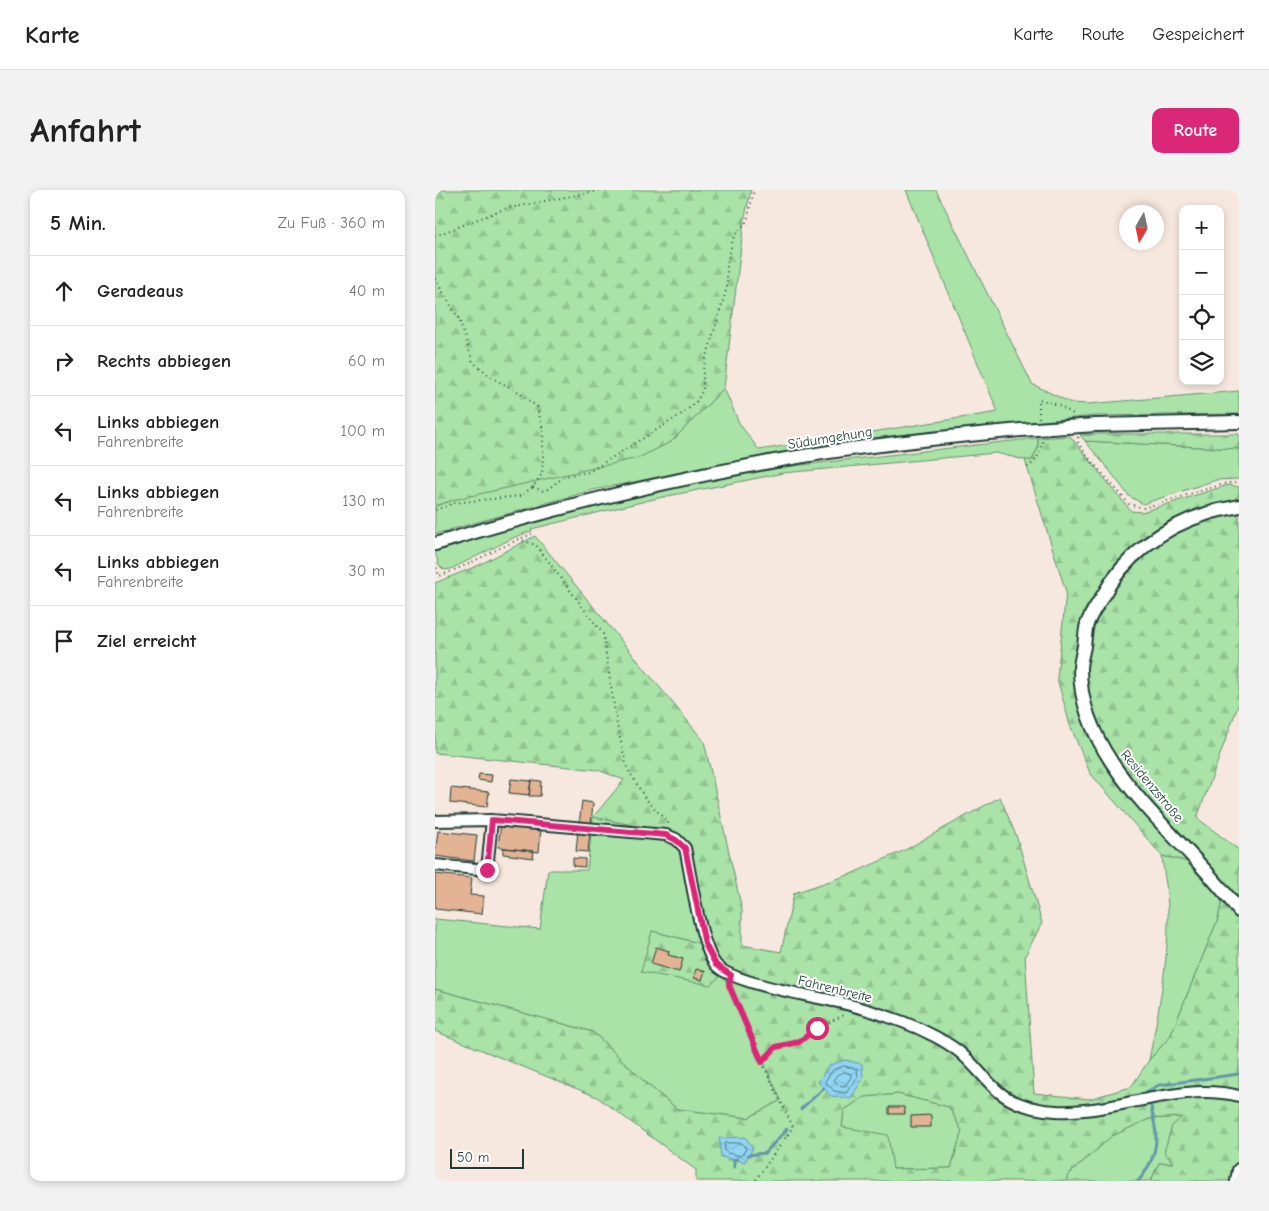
<!DOCTYPE html>
<html lang="de">
<head>
<meta charset="utf-8">
<style>
	:root { --surface:#fff; --page:#f2f2f2; --text:#222; --muted:#767676; --line:#e0e0e0; --accent:#db2777 }
	body { margin:0; font-family:"Comic Neue",sans-serif; background:var(--page); color:var(--text) }
	.controls { position:absolute; right:15px; top:15px; display:grid; overflow:hidden; border-radius:10px; box-shadow:0 2px 8px #0003 }
	.controls button { width:45px; height:45px; display:grid; place-items:center; padding:0; border:0; border-bottom:1px solid var(--line); background:var(--surface); color:var(--text); font:25px sans-serif }
	.compass { position:absolute; left:684px; top:15px; width:45px; height:45px; border-radius:50%; background:var(--surface); box-shadow:0 2px 8px #0003; rotate:189deg }
	.scale { position:absolute; left:15px; bottom:12px; width:74px; box-sizing:border-box; padding-left:5px; border:2px solid #1f3d34; border-top:0; font-size:14px; line-height:18px; white-space:nowrap; color:#1f3d34; -webkit-text-stroke:4px #fff; paint-order:stroke }
	.stop { position:absolute; width:15px; height:15px; margin:-11px; border:4px solid #db2777; border-radius:50%; background:#fff }
	.stop.end { background:#db2777; border-color:#fff; box-shadow:0 1px 5px #0008 }
	.list { margin:0; padding:0; list-style:none }
	h2 { display:flex; justify-content:space-between; align-items:center; height:65px; margin:0; padding:0 20px; font-size:21px }
	h2 small { font-size:16px; font-weight:400; color:var(--muted) }
	.list li { display:grid; grid-template-columns:32px 1fr auto; gap:15px; align-items:center; box-sizing:border-box; height:70px; padding:0 20px; border-top:1px solid var(--line) }
	.list b { display:block; font-size:19px; white-space:nowrap }
	.list p { margin:0; font-size:16px; white-space:nowrap; color:var(--muted) }
	.list em { font-size:16px; font-style:normal; color:var(--muted) }
	.icon { flex:none; width:28px; height:28px; fill:none; stroke:currentColor; stroke-width:2; stroke-linecap:round; stroke-linejoin:round }
	.map { position:relative; flex:none; width:804px; height:991px; overflow:hidden; border-radius:10px }
	header { display:flex; align-items:center; gap:30px; box-sizing:border-box; height:70px; padding:0 25px; background:var(--surface); border-bottom:1px solid var(--line) }
	header strong { font-size:24px }
	nav { display:flex; gap:28px; margin-inline-start:auto; font-size:18px }
	.intro { display:flex; align-items:center; justify-content:space-between; box-sizing:border-box; height:120px; padding:0 30px }
	h1 { margin:0; font-size:35px }
	.button { padding:12px 22px; border-radius:10px; background:var(--accent); color:#fff; font-size:18px; font-weight:700 }
	main { display:flex; gap:30px; padding:0 30px }
	aside { flex:1; background:var(--surface); border-radius:10px; box-shadow:0 2px 8px #0003 }
	.map>svg:first-child { display:block }
	.green { fill:#a9e3a8; stroke:#64906e }
	.forest { fill:url(#forest-firs); stroke:#64906e; fill-rule:evenodd }
	.water { fill:url(#water-waves); stroke:#6498a7 }
	.lines { fill:none; stroke-linecap:round; stroke-linejoin:round }
	.shore { stroke:#4d7981; stroke-width:1 }
	.stream { stroke:#6498a7; stroke-width:3 }
	.building { fill:#e3b394; stroke:#1f3d34 }
	.minor-casing { stroke:#1f3d34; stroke-width:14 }
	.major-casing { stroke:#1f3d34; stroke-width:16 }
	.path { stroke:#1f3d34; stroke-width:2; stroke-dasharray:1 4; stroke-linecap:butt }
	.minor { stroke:#fff; stroke-width:10 }
	.major { stroke:#fff; stroke-width:12 }
	.major-bridge-casing { stroke:#1f3d34; stroke-width:16; stroke-linecap:butt }
	.major-bridge { stroke:#fff; stroke-width:12 }
	.route { stroke:#db2777; stroke-width:6 }
	.labels { text-anchor:middle; dominant-baseline:central; stroke-width:4; stroke-linejoin:round; paint-order:stroke }
	.street-label { font-size:14px; fill:#1f3d34; stroke:#fff }
</style>
</head>
<body>
<header>
<strong>Karte</strong>
<nav><a>Karte</a><a>Route</a><a>Gespeichert</a></nav>
</header>
<div class="intro"><h1>Anfahrt</h1><a class="button">Route</a></div>
<main>
<aside>
<h2>5 Min.<small>Zu Fuß · 360 m</small></h2>
<ul class="list">
<li><svg class="icon" aria-label="ahead" viewBox="0 0 24 24"><path d="M12 20V5M6 11l6-6 6 6"/></svg><div><b>Geradeaus</b></div><em>40 m</em></li>
<li><svg class="icon" aria-label="right" viewBox="0 0 24 24"><path d="M7 20v-9h11M14 6l5 5-5 5"/></svg><div><b>Rechts abbiegen</b></div><em>60 m</em></li>
<li><svg class="icon" aria-label="left" viewBox="0 0 24 24"><path d="M17 20v-9H6M10 6l-5 5 5 5"/></svg><div><b>Links abbiegen</b><p>Fahrenbreite</p></div><em>100 m</em></li>
<li><svg class="icon" aria-label="left" viewBox="0 0 24 24"><path d="M17 20v-9H6M10 6l-5 5 5 5"/></svg><div><b>Links abbiegen</b><p>Fahrenbreite</p></div><em>130 m</em></li>
<li><svg class="icon" aria-label="left" viewBox="0 0 24 24"><path d="M17 20v-9H6M10 6l-5 5 5 5"/></svg><div><b>Links abbiegen</b><p>Fahrenbreite</p></div><em>30 m</em></li>
<li><svg class="icon" aria-label="arrive" viewBox="0 0 24 24"><path d="M6 21V4h12l-3 4 3 4H6"/></svg><div><b>Ziel erreicht</b></div></li>
</ul>
</aside>
<div class="map">
<svg width="804" height="991" viewBox="0 0 804 991">
	<defs>
		<pattern id="forest-firs" width="22" height="20" patternUnits="userSpaceOnUse" patternTransform="scale(1.25)"><rect width="22" height="20" fill="#a9e3a8"/><path d="M5 1l3.5 6h-7zM16 11l3.5 6h-7z" fill="#91c491"/></pattern>
		<pattern id="water-waves" width="16" height="10" patternUnits="userSpaceOnUse" patternTransform="scale(1.25)"><rect width="16" height="10" fill="#92d4f4"/><path d="M0 5q4-4 8 0t8 0" fill="none" stroke="#7db7d2"/></pattern>
	</defs>
	<rect width="100%" height="100%" fill="#f7e8df"/>
	<filter id="ink" filterUnits="userSpaceOnUse"><feTurbulence type="fractalNoise" baseFrequency=".02" numOctaves="2"/><feDisplacementMap in="SourceGraphic" scale="10" xChannelSelector="R" yChannelSelector="G"/><feConvolveMatrix kernelMatrix="1 2 1 2 8 2 1 2 1" color-interpolation-filters="sRGB"/></filter>
	<g filter="url(#ink)">
		<path class="green" d="M471,0H501L597,194L636,213L653,214L804,201V224L660,226L444,247L332,265L158,300L0,344V316L18,310L236,252L289,198L304,233L324,260L563,222Z
			M603,248V258L597,271L590,270L561,263L348,283L223,308L96,339L97,341L80,347L16,379L9,380L4,375L0,362L105,330L247,296L296,287L349,277Z
			M650,251L804,259V289L781,290L708,314L694,306L674,280Z
			M158,627L232,642L255,655L275,756L217,741L288,784L346,910L313,928L242,919L212,894L158,842L0,799V729L105,739L113,680H152Z
			M727,666L751,671L787,711L783,729L735,847L714,870C724,819 737,755 732,704C731,691 728,678 727,666Z
			M463,904L514,917L527,941L516,978L458,979L407,937L409,920L429,907Z
			M748,927L738,973H724L716,991H631L633,985L677,946L714,929Z"/>
		<path class="forest" d="M0,0H316L309,31L289,198L236,252L203,268L18,310L0,316Z
			M662,244H804V259L650,251L645,245Z
			M635,246L696,321L707,322L793,295L804,297V513L762,628L804,660V985L797,984L796,991H716L724,973H738L729,962L737,936L747,927L714,929L677,946L633,985L631,991H261V980L162,907L0,841V799L158,842L212,894L242,919L313,928L346,910L288,784L275,795L206,782L217,741L275,756L255,655L232,642L158,627L189,590L163,580L0,563V393L42,376L100,346L269,551L307,720V755L346,762L359,703L416,684L470,660L565,607L582,648L607,733L590,766L599,903L654,909L696,897L714,870L735,847L783,729L787,711L751,671L727,666L655,583L635,535L622,488L631,402L590,270H597L603,258V248ZM463,904L514,917L527,941L516,978L458,979L453,945L407,937L409,920L429,907Z"/>
		<path class="water" d="M410,870L427,874L428,889L415,909L396,906L383,892L395,875Z
			M310,947L318,958L310,972L286,967L284,948Z"/>
		<g class="lines">
			<path class="shore" d="M409,876L422,879L423,887L411,903L399,901L390,891L398,880Z
				M410,882L416,884V887L410,896L402,895L399,889L402,885Z
				M290,953H307L311,959L306,966L292,963L290,961Z"/>
			<path class="stream" d="M711,902L724,895L804,884
				M366,919L389,898
				M313,965L330,963L352,939
				M299,977V970L302,969
				M703,991C708,986 711,981 714,975C725,954 721,939 716,917"/>
		</g>
		<path class="building" d="M44,584L57,585L56,592L43,590Z
			M76,589L96,591L94,605L74,603Z
			M96,590L106,591L105,606H94Z
			M16,598L54,602L52,617L15,613Z
			M147,611L158,613L156,634H144Z
			M66,634L106,638L104,662L63,657Z
			M143,640L155,642L153,662L141,661Z
			M3,641L42,645L39,671L0,666Z
			M68,658L99,661L98,668L68,664Z
			M138,668L150,669V677L138,676Z
			M0,684L37,688L35,705L49,706L47,724L0,719Z
			M221,757L234,761L233,765L248,769L244,782L216,774Z
			M261,779L270,781L267,790L259,788Z
			M454,917H469L470,924H454Z
			M496,925V937H476V926Z"/>
		<g class="lines">
			<defs>
				<path id="minor" d="M0,631L57,630L231,645L241,649L250,658C256,685 265,756 281,775C296,793 377,806 403,812C424,817 447,824 468,832C487,839 516,853 530,867C542,878 552,892 564,902C580,915 601,920 621,921C682,924 742,891 804,906
					M0,675L52,680L57,630"/>
				<path id="major" d="M661,235L804,232
					M804,316C793,319 781,320 771,324C727,337 689,367 667,407C662,415 655,425 652,434C650,441 650,449 649,456C648,463 645,471 645,479C645,577 751,647 804,721
					M0,354C117,318 236,289 357,268C432,255 509,247 586,240
					M802,991L804,980"/>
			</defs>
			<use href="#minor" class="minor-casing"/>
			<use href="#major" class="major-casing"/>
			<path class="path" d="M0,46L69,19L168,0
				M0,89L24,129L38,172L59,189L82,201L102,217L108,240V270L107,284L98,297L85,306L19,313L0,320
				M604,228V209L623,215L640,225
				M643,247V253L654,268L694,314L708,318L792,293H804
				M592,277C602,273 606,260 608,249
				M98,297L107,301L113,299L130,286L154,282L250,222L261,212L268,200V179L292,97V73L299,46L312,31L319,0
				M83,349L101,355L168,444L182,535L192,578L210,608L235,635
				M0,373L4,386C36,375 65,356 97,344
				M294,794L327,872L358,937L320,991
				M327,872L341,857L364,852L382,838L409,825"/>
			<use href="#minor" class="minor"/>
			<use href="#major" class="major"/>
			<defs>
				<path id="major-bridge" d="M586,240L661,235"/>
			</defs>
			<use href="#major-bridge" class="major-bridge-casing"/>
			<use href="#major-bridge" class="major-bridge"/>
		</g>
	</g>
	<g class="lines" filter="url(#ink)">
		<path class="route" d="M52,680L57,630L231,645L241,650L250,658L270,754L281,775L296,785L294,795L327,872L341,857L364,852L382,838"/>
	</g>
	<g class="labels">
		<g class="street-label">
			<text transform="translate(395 248) rotate(-9)">Südumgehung</text>
			<text transform="translate(717 596) rotate(50)">Residenzstraße</text>
			<text transform="translate(400 799) rotate(14)">Fahrenbreite</text>
		</g>
	</g>
</svg>
<div class="controls">
<button>+</button>
<button>−</button>
<button><svg class="icon" aria-label="locate" viewBox="0 0 24 24"><circle cx="12" cy="12" r="6"/><path d="M12 2v4M12 18v4M2 12h4M18 12h4"/></svg></button>
<button><svg class="icon" aria-label="layers" viewBox="0 0 24 24"><path d="M12 4l9 5-9 5-9-5zM3 14l9 5 9-5"/></svg></button>
</div>
<svg class="compass" viewBox="-18 -18 36 36"><path d="M0-13l5 13h-10z" fill="#e53935"/><path d="M0 13l5-13h-10z" fill="#767676"/></svg>
<div class="scale">50 m</div>
<div class="stop" style="left:382px;top:838px"></div>
<div class="stop end" style="left:52px;top:680px"></div>
</div>
</main>
</body>
</html>
